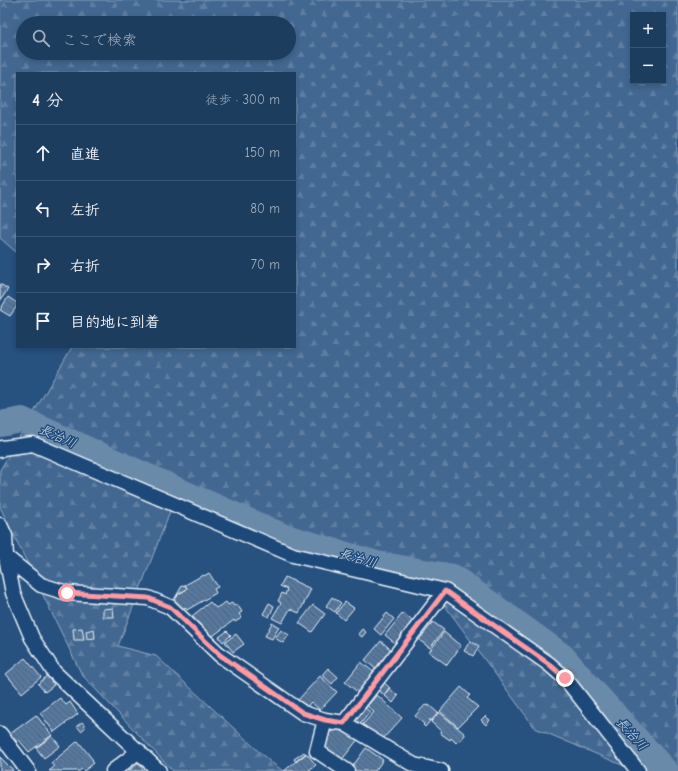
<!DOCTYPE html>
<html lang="ja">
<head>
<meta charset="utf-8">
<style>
	:root { --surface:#1d3d5f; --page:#2a4868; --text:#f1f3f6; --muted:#a0aebd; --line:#3b5674 }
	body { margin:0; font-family:"Comic Neue","Klee One",sans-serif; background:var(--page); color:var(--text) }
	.controls { position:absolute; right:12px; top:12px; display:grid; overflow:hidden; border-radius:0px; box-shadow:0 2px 6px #0003 }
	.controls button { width:36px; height:36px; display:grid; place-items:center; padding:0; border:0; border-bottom:1px solid var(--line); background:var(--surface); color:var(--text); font:20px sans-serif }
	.stop { position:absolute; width:12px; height:12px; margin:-9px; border:3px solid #ff9aa2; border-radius:50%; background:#fff }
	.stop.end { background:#ff9aa2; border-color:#fff; box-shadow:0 1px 4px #0008 }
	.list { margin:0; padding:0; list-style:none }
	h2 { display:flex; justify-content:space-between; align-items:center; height:52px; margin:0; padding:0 16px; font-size:17px }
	h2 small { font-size:13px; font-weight:400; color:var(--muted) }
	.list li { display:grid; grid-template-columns:26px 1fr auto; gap:12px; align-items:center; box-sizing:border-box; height:56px; padding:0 16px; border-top:1px solid var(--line) }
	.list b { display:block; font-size:15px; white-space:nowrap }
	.list em { font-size:13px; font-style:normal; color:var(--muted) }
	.icon { flex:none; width:22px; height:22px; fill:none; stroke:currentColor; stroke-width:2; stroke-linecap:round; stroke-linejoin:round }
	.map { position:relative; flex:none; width:678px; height:771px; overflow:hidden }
	.search { position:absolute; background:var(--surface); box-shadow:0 2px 6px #0003; left:16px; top:16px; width:280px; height:44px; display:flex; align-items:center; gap:10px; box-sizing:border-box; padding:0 14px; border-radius:22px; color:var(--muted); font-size:15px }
	.panel { position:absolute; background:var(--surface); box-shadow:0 2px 6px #0003; left:16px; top:72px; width:280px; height:276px; border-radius:0px }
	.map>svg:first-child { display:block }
	.forest { fill:url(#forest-firs); stroke:#96acc4; fill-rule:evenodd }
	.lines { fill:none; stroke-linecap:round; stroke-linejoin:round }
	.river { stroke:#6b8aaa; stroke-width:26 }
	.building { fill:url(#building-back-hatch); stroke:#e8f1f8 }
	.minor-casing { stroke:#e8f1f8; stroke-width:17 }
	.minor { stroke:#1f4a7a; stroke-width:14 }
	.route { stroke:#ff9aa2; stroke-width:5 }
	.labels { text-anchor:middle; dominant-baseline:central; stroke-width:3; stroke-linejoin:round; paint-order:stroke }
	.water-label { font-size:13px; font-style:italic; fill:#d5e2ec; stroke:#1f4a7a }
</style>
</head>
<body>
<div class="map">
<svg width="678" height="771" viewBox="0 0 678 771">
	<defs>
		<pattern id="forest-firs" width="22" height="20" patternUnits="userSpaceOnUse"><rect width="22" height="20" fill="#436891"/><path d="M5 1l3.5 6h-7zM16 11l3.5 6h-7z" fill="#5e7ea1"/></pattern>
		<pattern id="building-back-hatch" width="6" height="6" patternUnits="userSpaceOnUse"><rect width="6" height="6" fill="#57789d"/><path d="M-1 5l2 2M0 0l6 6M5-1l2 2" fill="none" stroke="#4f6278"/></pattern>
	</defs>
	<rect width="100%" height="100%" fill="#27517f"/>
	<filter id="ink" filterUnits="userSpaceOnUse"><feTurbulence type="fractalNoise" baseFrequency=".025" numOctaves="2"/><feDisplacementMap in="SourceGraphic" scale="8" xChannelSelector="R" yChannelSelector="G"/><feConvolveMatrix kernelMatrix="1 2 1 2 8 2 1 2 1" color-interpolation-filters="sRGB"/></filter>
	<g filter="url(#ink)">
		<path class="forest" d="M0,0H678V771H636L535,728L426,580L384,557L174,501L118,646L156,656L267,759L283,771H173L82,675L0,507V470L72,347H295V73H17V253L0,238ZM633,15H663V81H633ZM23,23H289V53H23Z"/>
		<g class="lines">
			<path class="river" d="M0,424L22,420L184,493L282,536L377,564L453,577L562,656L581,678L665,771"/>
		</g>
		<path class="building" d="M0,284L8,289L0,301Z
			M8,297L17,303V306L10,316L0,310Z
			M209,573L218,587L214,589L216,593L187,610L185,607L182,609L174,601L175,598L178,596L177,595L187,589L185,585L203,575L204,576Z
			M285,577L311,589L299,613L290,609L282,623L272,618L281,603L278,601L282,593L285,595L287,589L280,586Z
			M185,585L187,589L177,595L178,596L175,598L182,586Z
			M332,597L341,603L335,612L326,606Z
			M210,602L216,608L226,602L228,605L232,603L234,606L237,604L242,612L239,614L242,618L235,622L234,620L209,639L192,616Z
			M345,602L354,608L344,620L336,613Z
			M269,603L274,606L269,617L263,614Z
			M313,605L325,614L312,632L299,623Z
			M113,608L114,617H103V609Z
			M387,613L394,619L381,635L374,629Z
			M403,613L418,626L401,648L385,635Z
			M433,622L444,630L430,648L419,640Z
			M272,623L279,627L272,639L265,636Z
			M82,628L84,640H74L73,629Z
			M94,629L95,638L87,639L86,631Z
			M362,629L366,632L362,637L358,634Z
			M281,630L289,635L283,643L275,638Z
			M227,631L231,635L223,642L219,637Z
			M444,632L461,646L447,665L429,652Z
			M236,634L244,644L233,652L225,642Z
			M381,641L395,653L379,672L365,660Z
			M470,641L479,646L473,656L464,651Z
			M25,658L41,677L22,693L6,674Z
			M361,662L376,674L360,694L345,682Z
			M328,668L338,677L332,684L322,675Z
			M47,676L54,685L45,692L38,684Z
			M320,676L337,692L320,710L311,702L306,708L298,700Z
			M383,682L390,688L384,695L377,689Z
			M461,687L470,695L467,698L478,707L458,727L440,711Z
			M389,688L398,696L393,703L384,695Z
			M377,695L402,718L381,741L363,724L374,712L367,706Z
			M60,698L66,705L70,702L78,714L54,732L40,713Z
			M425,705L427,706L429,705L438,713L431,721L430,719V721L425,727L423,725L424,724L415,716Z
			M363,706L370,712L358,727L351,721Z
			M439,712L465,734V735L459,742L458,741L456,743L451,738L450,740L440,733L441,731L431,722Z
			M36,715L52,735L29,752L19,740L17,742L10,734Z
			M485,716L490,720L486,725L481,720Z
			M82,722L86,727L81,731L77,726Z
			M337,725L347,733L349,730L359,738L337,766L319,746Z
			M52,736L60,746L44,758L36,748Z
			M78,741L93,760L92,761L94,763L84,771L82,769L79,771H49L54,767L51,763Z
			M366,748L383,760L375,771H349Z
			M304,752L306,754L296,762L294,759Z
			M306,753L316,765L309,770L310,771H284Z
			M0,757L13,770L11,771H0Z
			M139,763L144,771H128Z"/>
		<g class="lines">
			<defs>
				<path id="minor" d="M0,450L2,448L33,444L293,555L445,591L549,664L565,678L638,771
					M0,525L5,536L6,557L13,593L32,638L54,672L159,771
					M6,557L41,585L67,593L148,598L170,607L220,655L303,713L325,720L344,723L414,765L441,771
					M334,723L325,720L317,751L347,771
					M344,723L445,591
					M0,734L28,771
					M113,771L139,751"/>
			</defs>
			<use href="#minor" class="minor-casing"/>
			<use href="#minor" class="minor"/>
		</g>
	</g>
	<g class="lines" filter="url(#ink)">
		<path class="route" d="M67,593L148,598L170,607L220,655L303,713L325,720L344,723L445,591L549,664L565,678"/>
	</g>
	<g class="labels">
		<g class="water-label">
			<text transform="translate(58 436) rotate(24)">長治川</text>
			<text transform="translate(358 558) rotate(16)">長治川</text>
			<text transform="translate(632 734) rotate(48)">長治川</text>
		</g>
	</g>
</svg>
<div class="controls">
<button>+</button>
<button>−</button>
</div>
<div class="stop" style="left:67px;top:593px"></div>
<div class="stop end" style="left:565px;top:678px"></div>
<div class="search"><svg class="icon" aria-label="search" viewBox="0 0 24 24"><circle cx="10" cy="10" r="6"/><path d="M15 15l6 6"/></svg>ここで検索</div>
<section class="panel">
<h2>4 分<small>徒歩 · 300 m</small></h2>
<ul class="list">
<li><svg class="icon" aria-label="ahead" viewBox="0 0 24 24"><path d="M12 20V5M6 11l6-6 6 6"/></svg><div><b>直進</b></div><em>150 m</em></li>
<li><svg class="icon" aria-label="left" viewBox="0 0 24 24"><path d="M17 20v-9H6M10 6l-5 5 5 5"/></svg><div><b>左折</b></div><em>80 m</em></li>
<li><svg class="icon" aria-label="right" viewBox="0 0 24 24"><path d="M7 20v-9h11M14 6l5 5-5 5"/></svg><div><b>右折</b></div><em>70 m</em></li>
<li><svg class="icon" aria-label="arrive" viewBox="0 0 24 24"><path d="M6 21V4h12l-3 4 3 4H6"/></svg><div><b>目的地に到着</b></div></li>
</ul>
</section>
</div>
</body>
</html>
